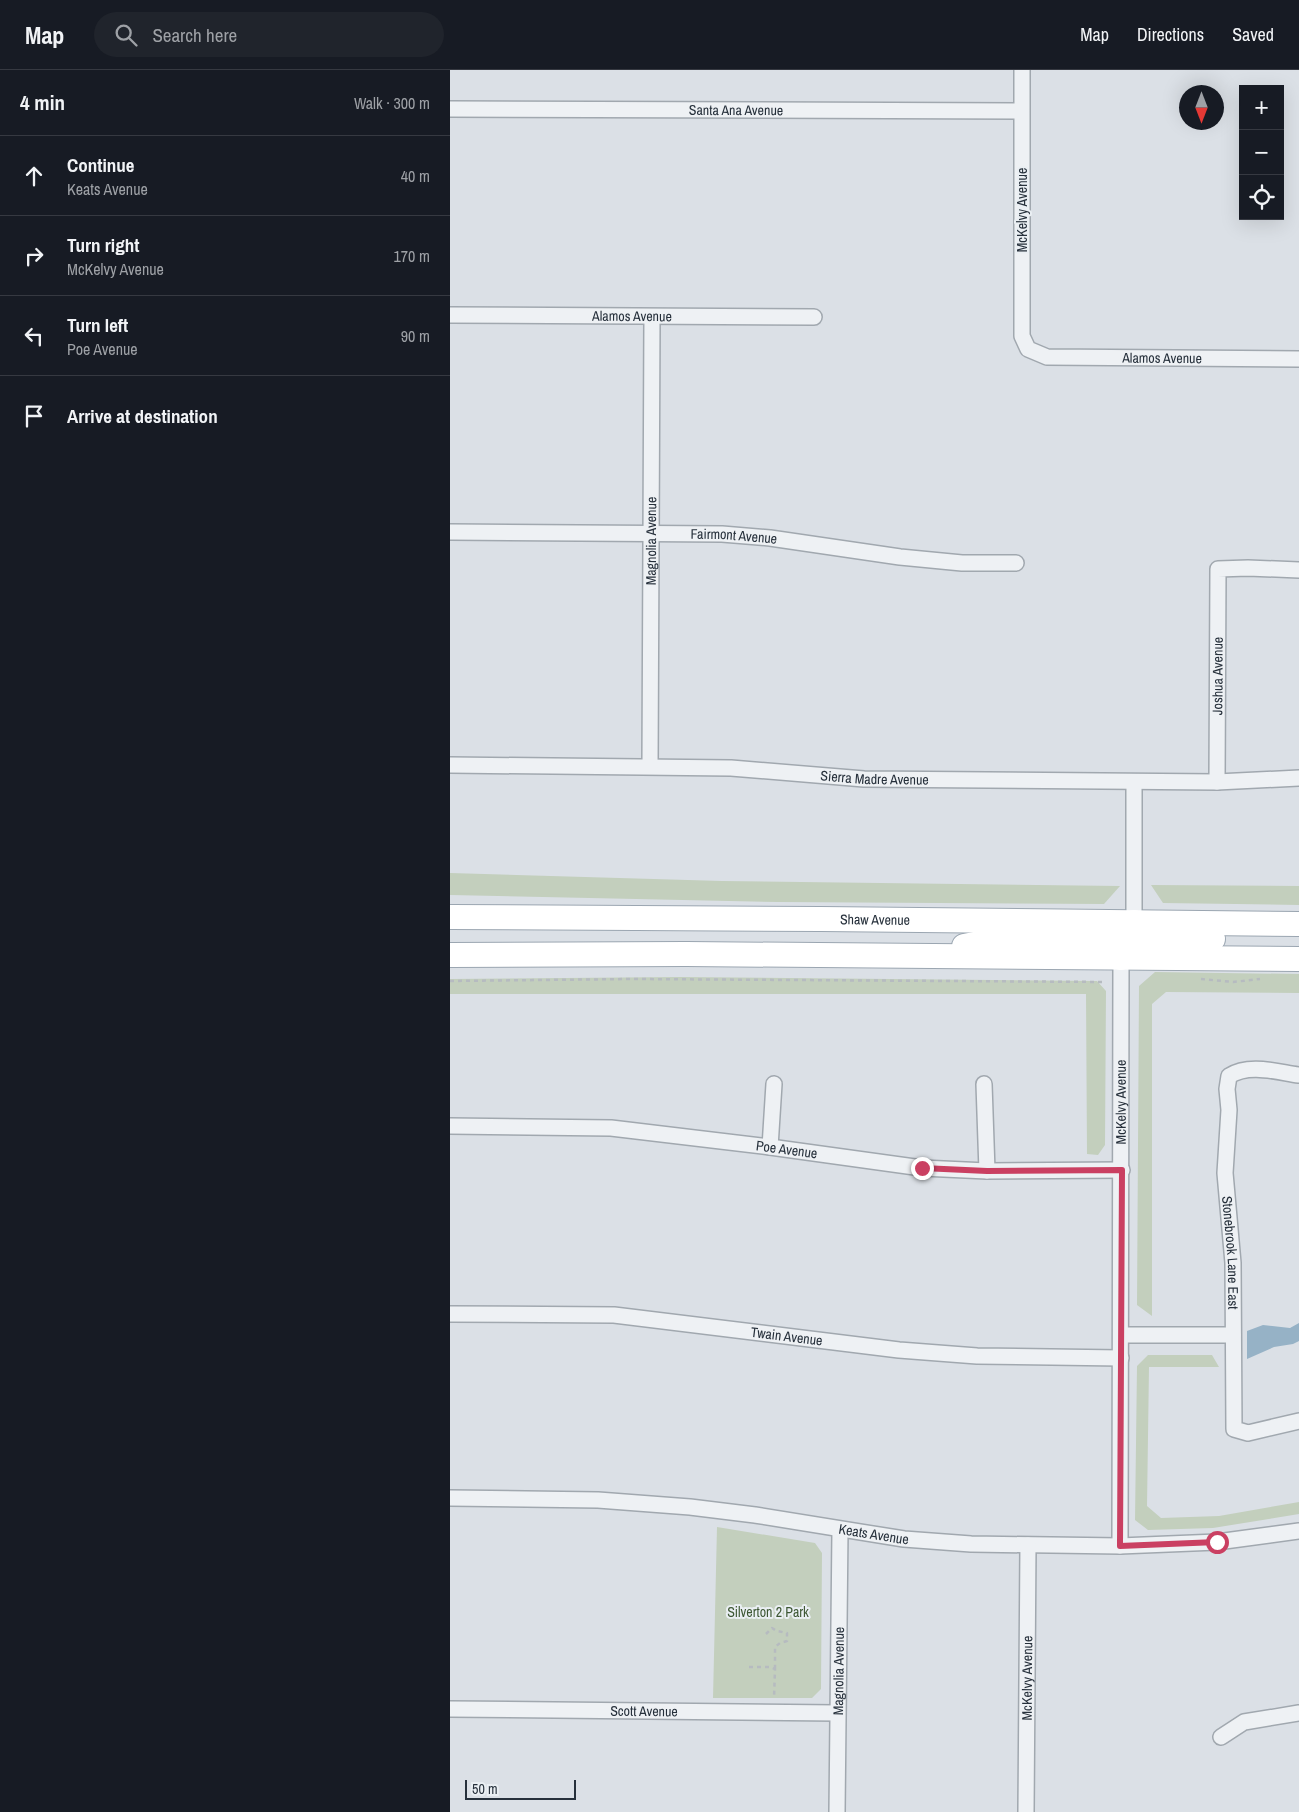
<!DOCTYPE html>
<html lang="en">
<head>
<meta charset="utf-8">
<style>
	:root { --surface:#171b24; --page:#20242c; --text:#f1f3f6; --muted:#9ea1a6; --line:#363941 }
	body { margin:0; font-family:"Archivo Narrow",sans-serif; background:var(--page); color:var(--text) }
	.controls { position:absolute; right:15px; top:15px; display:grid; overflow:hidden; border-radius:0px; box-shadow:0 5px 20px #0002 }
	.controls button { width:45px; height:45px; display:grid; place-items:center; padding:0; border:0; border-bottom:1px solid var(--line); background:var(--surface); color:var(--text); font:25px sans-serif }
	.compass { position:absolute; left:729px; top:15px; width:45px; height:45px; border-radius:50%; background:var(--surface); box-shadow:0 5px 20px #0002; rotate:180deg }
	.scale { position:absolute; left:15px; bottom:12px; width:111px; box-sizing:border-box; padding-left:5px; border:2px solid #26303b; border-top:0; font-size:14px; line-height:18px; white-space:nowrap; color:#26303b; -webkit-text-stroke:4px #eaeff3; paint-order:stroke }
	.stop { position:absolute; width:15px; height:15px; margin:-11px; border:4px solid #ca4062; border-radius:50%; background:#fff }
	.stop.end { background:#ca4062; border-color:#fff; box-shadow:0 1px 5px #0008 }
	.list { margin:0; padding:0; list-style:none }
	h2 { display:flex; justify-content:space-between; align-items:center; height:65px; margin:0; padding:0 20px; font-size:21px }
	h2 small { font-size:16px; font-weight:400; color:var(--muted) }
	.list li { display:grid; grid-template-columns:32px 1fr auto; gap:15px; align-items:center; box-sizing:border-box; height:80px; padding:0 20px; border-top:1px solid var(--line) }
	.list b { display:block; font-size:19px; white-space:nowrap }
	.list p { margin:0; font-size:16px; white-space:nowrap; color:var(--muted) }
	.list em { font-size:16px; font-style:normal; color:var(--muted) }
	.icon { flex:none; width:28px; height:28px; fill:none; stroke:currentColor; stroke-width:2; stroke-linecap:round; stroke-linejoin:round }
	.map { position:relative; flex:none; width:849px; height:1742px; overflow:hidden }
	header { display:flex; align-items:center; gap:30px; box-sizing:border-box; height:70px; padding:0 25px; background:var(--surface); border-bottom:1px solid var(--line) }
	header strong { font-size:24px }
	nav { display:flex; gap:28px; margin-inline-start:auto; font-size:18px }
	.search { width:350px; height:45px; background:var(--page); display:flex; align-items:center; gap:12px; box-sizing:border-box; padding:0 18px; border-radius:28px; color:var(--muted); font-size:19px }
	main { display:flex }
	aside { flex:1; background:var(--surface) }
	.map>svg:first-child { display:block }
	.green { fill:#c3cfbd }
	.water { fill:#96b2c6 }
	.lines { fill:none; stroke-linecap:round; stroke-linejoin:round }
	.minor-casing { stroke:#a1a8af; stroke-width:18 }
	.primary-casing { stroke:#9ba6b1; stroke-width:26 }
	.path { stroke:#b6bbc0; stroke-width:2.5; stroke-dasharray:4 4; stroke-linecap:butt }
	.minor { stroke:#eef1f4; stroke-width:15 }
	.primary { stroke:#fff; stroke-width:24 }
	.route { stroke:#ca4062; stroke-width:6 }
	.labels { text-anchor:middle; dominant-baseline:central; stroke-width:4; stroke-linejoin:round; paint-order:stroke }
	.street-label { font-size:14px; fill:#26303b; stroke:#eaeff3 }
	.park-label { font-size:14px; fill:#3d5733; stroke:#eaeff3 }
</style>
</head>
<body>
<header>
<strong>Map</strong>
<div class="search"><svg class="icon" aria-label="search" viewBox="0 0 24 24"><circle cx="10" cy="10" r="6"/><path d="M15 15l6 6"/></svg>Search here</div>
<nav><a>Map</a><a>Directions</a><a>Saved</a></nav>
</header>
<main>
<aside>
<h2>4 min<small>Walk · 300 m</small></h2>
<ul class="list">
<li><svg class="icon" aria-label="ahead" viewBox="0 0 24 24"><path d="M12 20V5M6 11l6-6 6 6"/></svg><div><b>Continue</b><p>Keats Avenue</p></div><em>40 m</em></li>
<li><svg class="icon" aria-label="right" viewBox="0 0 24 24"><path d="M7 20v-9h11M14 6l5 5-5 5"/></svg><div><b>Turn right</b><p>McKelvy Avenue</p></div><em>170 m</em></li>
<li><svg class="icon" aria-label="left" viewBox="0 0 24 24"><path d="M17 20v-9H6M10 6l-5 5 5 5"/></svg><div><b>Turn left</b><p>Poe Avenue</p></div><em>90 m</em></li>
<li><svg class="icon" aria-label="arrive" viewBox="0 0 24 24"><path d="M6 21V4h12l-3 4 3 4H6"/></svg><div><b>Arrive at destination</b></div></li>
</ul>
</aside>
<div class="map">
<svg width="849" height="1742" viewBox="0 0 849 1742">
	<rect width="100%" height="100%" fill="#dbe0e6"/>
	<path class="green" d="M0,803L272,811L670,816L654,834L328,832L0,825Z
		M701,815L849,816V835L713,833Z
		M705,902L849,904V923L716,922L702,934V1246L687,1235L689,916Z
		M230,907L647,911L656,921L655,1075L648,1085L637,1084L636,924H0V909Z
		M698,1285H762L769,1297H699L697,1436L711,1448L769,1446L849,1432V1444L763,1458L698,1460L685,1450L687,1296Z
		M267,1457L365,1473L372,1483L371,1619L362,1628H263Z"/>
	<path class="water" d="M849,1253V1271L843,1274L824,1277L797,1289V1261L813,1255L840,1258Z"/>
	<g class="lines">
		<defs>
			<g id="minor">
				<path id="s1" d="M572,0V266L578,279L597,287L849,289"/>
				<path id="s2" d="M0,39L571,41"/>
				<path id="s3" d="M0,245L364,247"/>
				<path id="s4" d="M0,462L272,464L320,468L450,487L512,493H566"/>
				<path id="s5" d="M0,695L281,698L414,709L767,712L849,708"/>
				<path id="s6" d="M200,696L202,247"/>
				<path d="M684,712V852"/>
				<path id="s7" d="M767,712L768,499L798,498L849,500"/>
				<path id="s8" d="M849,1005C827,1002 799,993 779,1006L777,1019L779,1040L775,1103L783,1193L784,1359L798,1363L849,1351"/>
				<path d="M534,1014L537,1101"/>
				<path id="s9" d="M0,1056L161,1058L320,1077L472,1098L537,1101L672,1100"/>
				<path d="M320,1077L324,1014"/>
				<path id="s10" d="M0,1244L164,1245L449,1280L527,1286L671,1288"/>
				<path d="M671,1265H783"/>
				<path id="s11" d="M0,1428L148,1430L240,1437L305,1445L454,1469L521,1474L670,1476L767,1472L849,1461"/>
				<path id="s12" d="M670,1476L671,888"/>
				<path id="s13" d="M0,1639L387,1643"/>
				<path d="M771,1667L794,1652L849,1643"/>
				<path id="s14" d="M387,1742L390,1460"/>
				<path id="s15" d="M576,1742L578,1475"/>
			</g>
			<g id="primary">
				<path id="s16" d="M0,847L371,849L849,854"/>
				<path d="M514,876L545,870H653C666,867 676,863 684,852"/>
				<path d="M0,885L236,884L849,889"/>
				<path d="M671,888C673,879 677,874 686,871C701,866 745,869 763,869"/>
			</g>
		</defs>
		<use href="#minor" class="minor-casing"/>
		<use href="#primary" class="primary-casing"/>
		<path class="path" d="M751,909L783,912L810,909
			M0,911L183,909L656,912
			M316,1564L322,1558L327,1561L337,1563V1571L330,1573L325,1577V1599
			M299,1597H320L325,1599L324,1628"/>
		<use href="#minor" class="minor"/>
		<use href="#primary" class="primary"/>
	</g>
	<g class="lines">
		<path class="route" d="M472,1098L537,1101L672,1100L670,1476L767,1472"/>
	</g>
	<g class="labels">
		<g class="street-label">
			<text stroke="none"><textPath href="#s2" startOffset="286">Santa Ana Avenue</textPath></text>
			<text transform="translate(572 140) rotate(-90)">McKelvy Avenue</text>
			<text stroke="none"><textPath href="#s3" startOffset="182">Alamos Avenue</textPath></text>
			<text stroke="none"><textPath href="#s1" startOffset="416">Alamos Avenue</textPath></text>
			<text stroke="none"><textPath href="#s4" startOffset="284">Fairmont Avenue</textPath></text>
			<text stroke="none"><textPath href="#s6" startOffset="225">Magnolia Avenue</textPath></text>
			<text stroke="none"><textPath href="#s7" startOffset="106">Joshua Avenue</textPath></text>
			<text stroke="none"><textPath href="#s5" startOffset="425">Sierra Madre Avenue</textPath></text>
			<text stroke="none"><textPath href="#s16" startOffset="425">Shaw Avenue</textPath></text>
			<text stroke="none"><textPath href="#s12" startOffset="444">McKelvy Avenue</textPath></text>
			<text stroke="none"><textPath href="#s9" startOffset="338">Poe Avenue</textPath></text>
			<text stroke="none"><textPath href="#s8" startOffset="249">Stonebrook Lane East</textPath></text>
			<text stroke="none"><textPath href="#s10" startOffset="338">Twain Avenue</textPath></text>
			<text stroke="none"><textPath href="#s11" startOffset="426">Keats Avenue</textPath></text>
			<text stroke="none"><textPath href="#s14" startOffset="141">Magnolia Avenue</textPath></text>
			<text stroke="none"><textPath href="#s15" startOffset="134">McKelvy Avenue</textPath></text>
			<text stroke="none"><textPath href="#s13" startOffset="194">Scott Avenue</textPath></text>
		</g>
		<g class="park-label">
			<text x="318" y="1542">Silverton 2 Park</text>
		</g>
	</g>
</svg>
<div class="controls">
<button>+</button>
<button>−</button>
<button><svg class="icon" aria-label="locate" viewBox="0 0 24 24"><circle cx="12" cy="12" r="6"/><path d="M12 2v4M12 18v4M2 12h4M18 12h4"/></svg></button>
</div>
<svg class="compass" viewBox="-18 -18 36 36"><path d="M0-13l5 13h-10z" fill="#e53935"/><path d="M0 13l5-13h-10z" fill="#9ea1a6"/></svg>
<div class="scale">50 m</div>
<div class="stop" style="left:767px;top:1472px"></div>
<div class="stop end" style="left:472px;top:1098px"></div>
</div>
</main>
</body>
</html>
